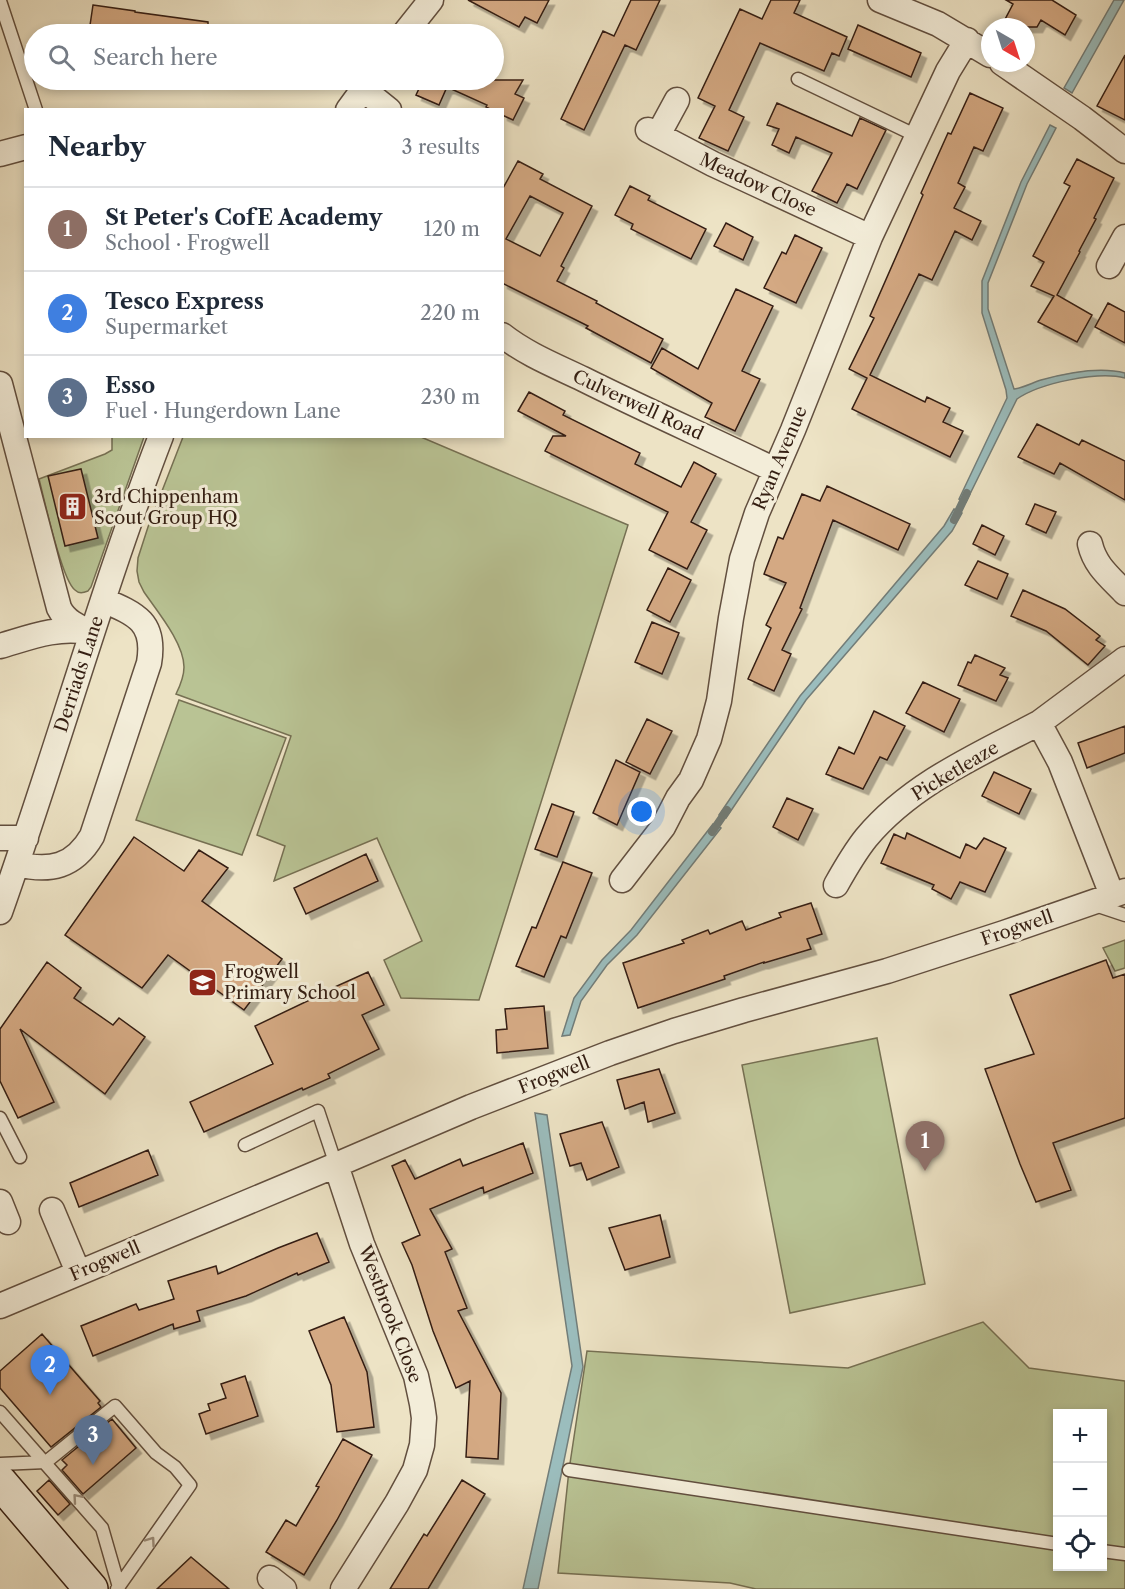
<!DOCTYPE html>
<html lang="en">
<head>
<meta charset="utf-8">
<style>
	:root { --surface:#fff; --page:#f2f2f3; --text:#1f2937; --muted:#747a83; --line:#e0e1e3; --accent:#8f2418 }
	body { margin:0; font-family:"Libre Caslon Text",serif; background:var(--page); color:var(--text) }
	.controls { position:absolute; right:18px; bottom:18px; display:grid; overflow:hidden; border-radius:0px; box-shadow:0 3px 9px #0003 }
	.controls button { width:54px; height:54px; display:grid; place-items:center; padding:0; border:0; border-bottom:2px solid var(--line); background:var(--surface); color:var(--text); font:30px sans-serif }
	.compass { position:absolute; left:981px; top:18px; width:54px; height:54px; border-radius:50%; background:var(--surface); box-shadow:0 3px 9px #0003; rotate:141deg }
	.you { position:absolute; left:642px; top:812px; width:21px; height:21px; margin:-15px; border:4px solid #fff; border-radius:50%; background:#1a73e8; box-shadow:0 0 0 9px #1a73e833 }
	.badge { display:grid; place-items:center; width:39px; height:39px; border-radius:50%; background:var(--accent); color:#fff; font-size:20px; font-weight:700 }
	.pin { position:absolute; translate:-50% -50px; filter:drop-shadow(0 2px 3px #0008) }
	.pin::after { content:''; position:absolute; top:32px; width:21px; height:18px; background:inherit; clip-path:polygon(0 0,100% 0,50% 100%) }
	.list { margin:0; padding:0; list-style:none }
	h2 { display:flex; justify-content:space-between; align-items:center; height:78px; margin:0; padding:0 24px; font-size:26px }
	h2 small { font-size:20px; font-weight:400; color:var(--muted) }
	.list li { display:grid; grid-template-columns:39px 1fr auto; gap:18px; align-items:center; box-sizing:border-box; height:84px; padding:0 24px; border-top:2px solid var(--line) }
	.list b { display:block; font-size:22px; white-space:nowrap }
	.list p { margin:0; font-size:20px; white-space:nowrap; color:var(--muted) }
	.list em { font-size:20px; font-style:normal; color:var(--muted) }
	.icon { flex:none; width:33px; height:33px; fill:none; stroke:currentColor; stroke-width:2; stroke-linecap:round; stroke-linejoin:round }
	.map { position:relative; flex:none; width:1125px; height:1589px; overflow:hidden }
	.search { position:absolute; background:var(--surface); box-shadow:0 3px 9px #0003; left:24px; top:24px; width:480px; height:66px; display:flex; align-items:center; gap:15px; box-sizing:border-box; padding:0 21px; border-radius:33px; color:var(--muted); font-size:22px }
	.panel { position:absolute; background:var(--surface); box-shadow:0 3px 9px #0003; left:24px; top:108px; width:480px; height:330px; border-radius:0px }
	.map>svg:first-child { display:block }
	.green { fill:#b9c394; stroke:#767053; stroke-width:1.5; fill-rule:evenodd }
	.water { fill:#9bbdbd; stroke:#727d79; stroke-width:1.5 }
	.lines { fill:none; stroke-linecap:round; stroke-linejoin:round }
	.stream { stroke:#727d79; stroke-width:8 }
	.building { fill:#d4a983; stroke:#341e12; stroke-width:1.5; fill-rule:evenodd; filter:url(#shadow) }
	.service-casing { stroke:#624f3f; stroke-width:15 }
	.minor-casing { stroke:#624f3f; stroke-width:27 }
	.secondary-casing { stroke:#341e12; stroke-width:36 }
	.service { stroke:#f3edd9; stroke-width:12 }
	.minor { stroke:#f3edd9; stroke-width:24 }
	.secondary { stroke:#f3edd9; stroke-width:33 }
	.oneway { stroke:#9d907f }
	.labels { text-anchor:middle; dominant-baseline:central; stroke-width:6; stroke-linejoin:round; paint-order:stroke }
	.street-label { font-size:18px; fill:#341e12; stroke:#f3edd9 }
	.poi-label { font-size:18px; fill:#341e12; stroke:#f3edd9; text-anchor:start }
</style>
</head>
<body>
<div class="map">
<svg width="1125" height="1589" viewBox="0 0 1125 1589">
	<defs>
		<filter id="shadow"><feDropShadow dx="5.5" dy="5.5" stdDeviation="0" flood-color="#0004"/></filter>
	</defs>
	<rect width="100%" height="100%" fill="#ede3c5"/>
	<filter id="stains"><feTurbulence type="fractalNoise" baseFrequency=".00333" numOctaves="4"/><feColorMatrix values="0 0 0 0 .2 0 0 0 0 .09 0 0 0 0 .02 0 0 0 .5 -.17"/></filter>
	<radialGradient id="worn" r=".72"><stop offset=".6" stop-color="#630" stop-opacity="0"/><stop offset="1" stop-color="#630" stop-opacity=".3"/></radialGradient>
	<path class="green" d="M112,437H144L91,587L88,591C83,593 79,594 75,590C62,581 44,498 39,479L105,454L112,450Z
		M183,437H421L628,525L479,1000L401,998L384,960L422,941L377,838L274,881L285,846L257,835L291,736L176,694C180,686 184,676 184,667C184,643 157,611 144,592L139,582L137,571L138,558L148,527Z
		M179,700L286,738L242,855L136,820Z
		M1125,940V968L1115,971L1103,948Z
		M877,1038L925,1284L790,1313L742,1065Z
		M983,1322L1029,1368L1125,1381V1589H756L730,1583L558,1573L569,1470L587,1351L848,1368ZM1058,1414H1102V1566H1058Z"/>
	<path class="water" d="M1114,0H1124L1072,93L1064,88Z
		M1050,125L1056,128L1027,184L988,283V309L1014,389C1022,388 1032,383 1041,380C1066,373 1099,366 1125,373V378C1098,371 1040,383 1017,399L966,502L959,499L1007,398L1006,390L982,313V281L1021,182Z
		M954,509L962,513L952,531L806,700L726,818L719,815L800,696L944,526Z
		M713,824L721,828L637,935L607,965L581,1001L570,1035L562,1036L574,998L602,960L631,930Z
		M535,1113L547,1115L583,1367L538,1589H523L572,1366Z"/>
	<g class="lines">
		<path class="stream" d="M954,520L967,493
			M712,832L727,810"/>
	</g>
	<path class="building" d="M468,0H549L537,23L525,17L519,27Z
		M631,0H660L636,50L625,45L584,130L561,119L603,31L614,36Z
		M771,0H800L794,13L847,37L839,56L832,53L824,71L760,43L729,110L744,117L728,151L699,138L715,106L698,98L740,9L762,19Z
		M1006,0H1052L1076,15L1065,35L1041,20L1037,27H1001L1013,4Z
		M93,5L135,11V12L208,22V34H108L89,32Z
		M858,25L921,53L911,77L848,49Z
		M1125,55V120L1097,106Z
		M423,80H523L515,94L524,98L513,120L502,115V110H492L486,107L487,105L447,87L439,105L416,95Z
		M970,93L1003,108L983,151L974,147L958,183L965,187L954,208L981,221L972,240L955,231L932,280L919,274L870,375L925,402L927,397L950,408L943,422L963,431L950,457L852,409L867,378L849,369L874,318L870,316L923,195L921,193L948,133L951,134Z
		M777,103L852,136L860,118L886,130L857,189L847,184L837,203L812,191L832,153L796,137L789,153L772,145L779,129L767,125Z
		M1077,159L1114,178L1094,218L1096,219L1079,251L1080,252L1057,295L1092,315L1077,342L1038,322L1054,296L1031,286L1044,262L1033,256L1070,186L1064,183Z
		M518,161L543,174L540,179L592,206L561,266L564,268L557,281L597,301L596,303L663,339L651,363L586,328L588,326L502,283V190ZM530,196L563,213L540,256L506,239Z
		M630,186L650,196L648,200L706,229L691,259L631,229L633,224L615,215Z
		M726,223L753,237L743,260L714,246Z
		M795,235L822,248L796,303L764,288L782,252L786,254Z
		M736,289L773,306L742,371L760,379L735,431L705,417L712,403L651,368L662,348L698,369Z
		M1108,303L1125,312V343L1095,327Z
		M529,392L565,411L563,415L640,453L635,464L681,487L694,462L716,474L691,522L707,530L687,569L649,550L668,512L545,451L553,436H566L518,411Z
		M1037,424L1079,445L1082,440L1125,461V500L1060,463L1054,474L1018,457Z
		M81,469L98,538L65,546L48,476Z
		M827,486L910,524L898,550L833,520L800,608L802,609L782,650L791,654L774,691L748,679L771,628L766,625L786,583L764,574L778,537L783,539L802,494L820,501Z
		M1035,504L1056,512L1046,533L1026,524Z
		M982,525L1004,536L995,555L973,544Z
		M978,561L1008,574L997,599L965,585Z
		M668,568L691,580L670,622L647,610Z
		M1023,590L1065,609L1100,636L1096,640L1105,646L1088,665L1046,631L1011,616Z
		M652,622L679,633L662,674L635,662Z
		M975,655L1005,668L1000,675L1008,678L996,701L958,685L968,662L971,663Z
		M923,682L960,699L944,732L906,713Z
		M874,711L905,726L887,760L880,757L863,789L826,774L839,747L854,754Z
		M647,719L672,731L650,774L626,762Z
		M1125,726V753L1087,768L1078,743Z
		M616,760L640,772L617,825L593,813Z
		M994,772L1031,789L1019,814L982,796Z
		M787,798L813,809L798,840L773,827Z
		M552,804L574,812L557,857L535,849Z
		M907,833L960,858L966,844L976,849L984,838L1006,848L985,892L960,882L951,899L932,889L934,885L881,863L894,834L905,839Z
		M134,837L184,871L199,850L228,868L202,901L282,959L244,1010L168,955L142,988L65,935Z
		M366,854L378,881L306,914L294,888Z
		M563,862L592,873L566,938L561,936L544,977L516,966L532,927L536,928Z
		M811,903L822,934L807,939L811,949L764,963V962L724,976L725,979L638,1008L623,963L684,943L682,940L708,930L710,934L742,921L746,930L781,917L779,913Z
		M1106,960L1113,978L1125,974V1118L1053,1143L1071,1190L1036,1202L1020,1164L985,1069L1034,1054L1010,995Z
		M47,962L81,988L74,998L113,1025L119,1018L145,1037L105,1094L20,1029L54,1102L18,1118L0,1081V1029Z
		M368,972L384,1005L362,1015L379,1049L328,1074L330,1078L303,1090L302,1088L204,1132L190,1102L273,1064L255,1026L318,996L317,995Z
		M544,1006L548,1048L497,1053L496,1030L507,1029L505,1009Z
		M659,1069L675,1113L648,1122L644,1102L625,1109L617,1080Z
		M602,1122L619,1167L587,1180L581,1163L570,1166L560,1134Z
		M523,1143L533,1173L484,1193L483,1187L430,1209L452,1249L445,1252L467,1308L458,1311L501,1393L498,1459L466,1457L470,1381L456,1388L433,1331L412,1265L402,1243L420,1235L392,1166L405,1160L415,1179L460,1159L463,1166Z
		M148,1150L158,1175L79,1207L70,1183Z
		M660,1215L670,1257L625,1270L609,1228Z
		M317,1233L329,1262L298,1275L297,1273L246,1296L197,1311L200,1321L174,1329L173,1324L93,1356L81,1326L136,1304L139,1310L174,1299L168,1281L216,1266L218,1274L278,1248Z
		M344,1317L367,1372L374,1427L337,1432L331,1385L309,1331Z
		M42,1334L100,1401L98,1403L101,1407L51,1447L0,1388V1371Z
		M245,1376L258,1416L206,1434L199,1414L210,1410L208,1404L226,1398L221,1384Z
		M112,1419L136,1448L83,1494L62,1470L67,1465L62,1460Z
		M343,1439L372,1455L337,1520L304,1575L266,1552L286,1520L296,1526L319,1487L316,1486Z
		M49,1480L70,1504L58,1515L37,1491Z
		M462,1480L485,1494L428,1589H390L424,1534L427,1536Z
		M191,1557L229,1589H157Z"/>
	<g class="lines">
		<defs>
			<path id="service" d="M0,1L36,110
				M798,79L917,136
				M1095,905L1125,915
				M0,1118L20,1157
				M245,1145L318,1111L336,1165
				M0,1412L102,1528L119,1587
				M0,1464L46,1462L115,1406L156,1453L175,1467L190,1485L117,1589
				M569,1470L1058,1544
				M1102,1551L1125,1554"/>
			<path id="minor" d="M880,0L938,24L990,55
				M404,34L431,0
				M1002,63L1082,118L1125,151
				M363,89L389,110
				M348,110L370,80
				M648,130L713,164L870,237
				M658,135L677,100
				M0,154L26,147
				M1109,266L1125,237
				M502,335C526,354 556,366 583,379C647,411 711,439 775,470
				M0,384L59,608C66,622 79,627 92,633
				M1090,544C1095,566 1110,577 1125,593
				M0,646C28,638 58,626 87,632
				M1039,723L1125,659
				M0,838H26
				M17,864C50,872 74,867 92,836L149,663C156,622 136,614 103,600
				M622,880L663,827L678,798L691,780L709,739L719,701L731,618L742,559L757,513L793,430L870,237L948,71L967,40
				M836,885C845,869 854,853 866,838C911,784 978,755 1039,723L1060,762L1112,895
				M0,912C56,754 101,592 161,436
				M336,1165L362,1244L416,1376L422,1404L424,1418L422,1445L415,1470L397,1503L343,1589
				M0,1202L8,1222
				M52,1210L78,1272
				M0,1306L336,1165L471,1107L610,1053L674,1031L744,1010L887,971L1004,933L1125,891
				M270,1578L284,1589"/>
			<path id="secondary" d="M0,1482L91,1589"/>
		</defs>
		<use href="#service" class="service-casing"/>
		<use href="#minor" class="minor-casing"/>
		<use href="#secondary" class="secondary-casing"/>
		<use href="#service" class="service"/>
		<use href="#minor" class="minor"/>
		<use href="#secondary" class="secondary"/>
	</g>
	<defs><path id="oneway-chevron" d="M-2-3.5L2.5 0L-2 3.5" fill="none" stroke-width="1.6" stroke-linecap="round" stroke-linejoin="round" transform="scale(1.5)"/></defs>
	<g class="oneway">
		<use href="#oneway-chevron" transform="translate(77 1498) rotate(-131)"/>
		<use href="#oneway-chevron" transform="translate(151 1541) rotate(-55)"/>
	</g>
	<defs>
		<symbol id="building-square" viewBox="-11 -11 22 22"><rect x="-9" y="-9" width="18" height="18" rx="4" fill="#8f2418" stroke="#f3edd9"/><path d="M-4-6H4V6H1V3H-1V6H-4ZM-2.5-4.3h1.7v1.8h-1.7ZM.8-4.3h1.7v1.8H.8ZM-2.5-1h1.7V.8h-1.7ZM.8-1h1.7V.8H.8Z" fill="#fff"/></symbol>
		<symbol id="school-square" viewBox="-11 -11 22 22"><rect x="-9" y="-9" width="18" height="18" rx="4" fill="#8f2418" stroke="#f3edd9"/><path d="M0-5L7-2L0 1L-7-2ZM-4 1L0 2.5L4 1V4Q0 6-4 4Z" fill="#fff"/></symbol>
	</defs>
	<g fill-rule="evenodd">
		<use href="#building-square" x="56" y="490" width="33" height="33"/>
		<use href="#school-square" x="186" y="966" width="33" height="33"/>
	</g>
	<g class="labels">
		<g class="street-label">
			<text transform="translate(758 185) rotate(25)">Meadow Close</text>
			<text transform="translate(638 405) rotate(25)">Culverwell Road</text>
			<text transform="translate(780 458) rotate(-67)">Ryan Avenue</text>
			<text transform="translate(79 674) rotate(-72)">Derriads Lane</text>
			<text transform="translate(955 771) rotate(-31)">Picketleaze</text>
			<text transform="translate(1017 928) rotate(-19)">Frogwell</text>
			<text transform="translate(554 1075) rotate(-21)">Frogwell</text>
			<text transform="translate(105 1261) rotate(-23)">Frogwell</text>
			<text transform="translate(390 1314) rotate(69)">Westbrook Close</text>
		</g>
		<g class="poi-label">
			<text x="94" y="497">3rd Chippenham<tspan x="94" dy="21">Scout Group HQ</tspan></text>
			<text x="224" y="972">Frogwell<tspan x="224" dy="21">Primary School</tspan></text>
		</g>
	</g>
	<rect width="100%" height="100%" filter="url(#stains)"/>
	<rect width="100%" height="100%" fill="url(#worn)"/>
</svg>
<div class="controls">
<button>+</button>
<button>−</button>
<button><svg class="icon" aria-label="locate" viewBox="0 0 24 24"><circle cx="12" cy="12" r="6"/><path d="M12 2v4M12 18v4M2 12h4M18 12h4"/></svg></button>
</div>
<svg class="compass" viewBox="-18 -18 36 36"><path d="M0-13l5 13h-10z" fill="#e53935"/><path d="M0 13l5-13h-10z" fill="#747a83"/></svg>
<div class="you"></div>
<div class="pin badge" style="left:925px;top:1171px;background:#8d6e63">1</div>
<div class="pin badge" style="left:50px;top:1395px;background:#3f7fe0">2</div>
<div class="pin badge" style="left:93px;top:1465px;background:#5c6f8a">3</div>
<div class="search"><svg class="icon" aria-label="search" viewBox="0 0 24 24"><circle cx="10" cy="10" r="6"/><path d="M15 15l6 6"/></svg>Search here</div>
<section class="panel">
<h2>Nearby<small>3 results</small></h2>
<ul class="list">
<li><span class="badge" style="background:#8d6e63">1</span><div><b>St Peter's CofE Academy</b><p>School · Frogwell</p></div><em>120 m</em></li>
<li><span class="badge" style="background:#3f7fe0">2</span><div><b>Tesco Express</b><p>Supermarket</p></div><em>220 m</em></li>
<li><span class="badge" style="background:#5c6f8a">3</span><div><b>Esso</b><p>Fuel · Hungerdown Lane</p></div><em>230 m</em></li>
</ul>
</section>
</div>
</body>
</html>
